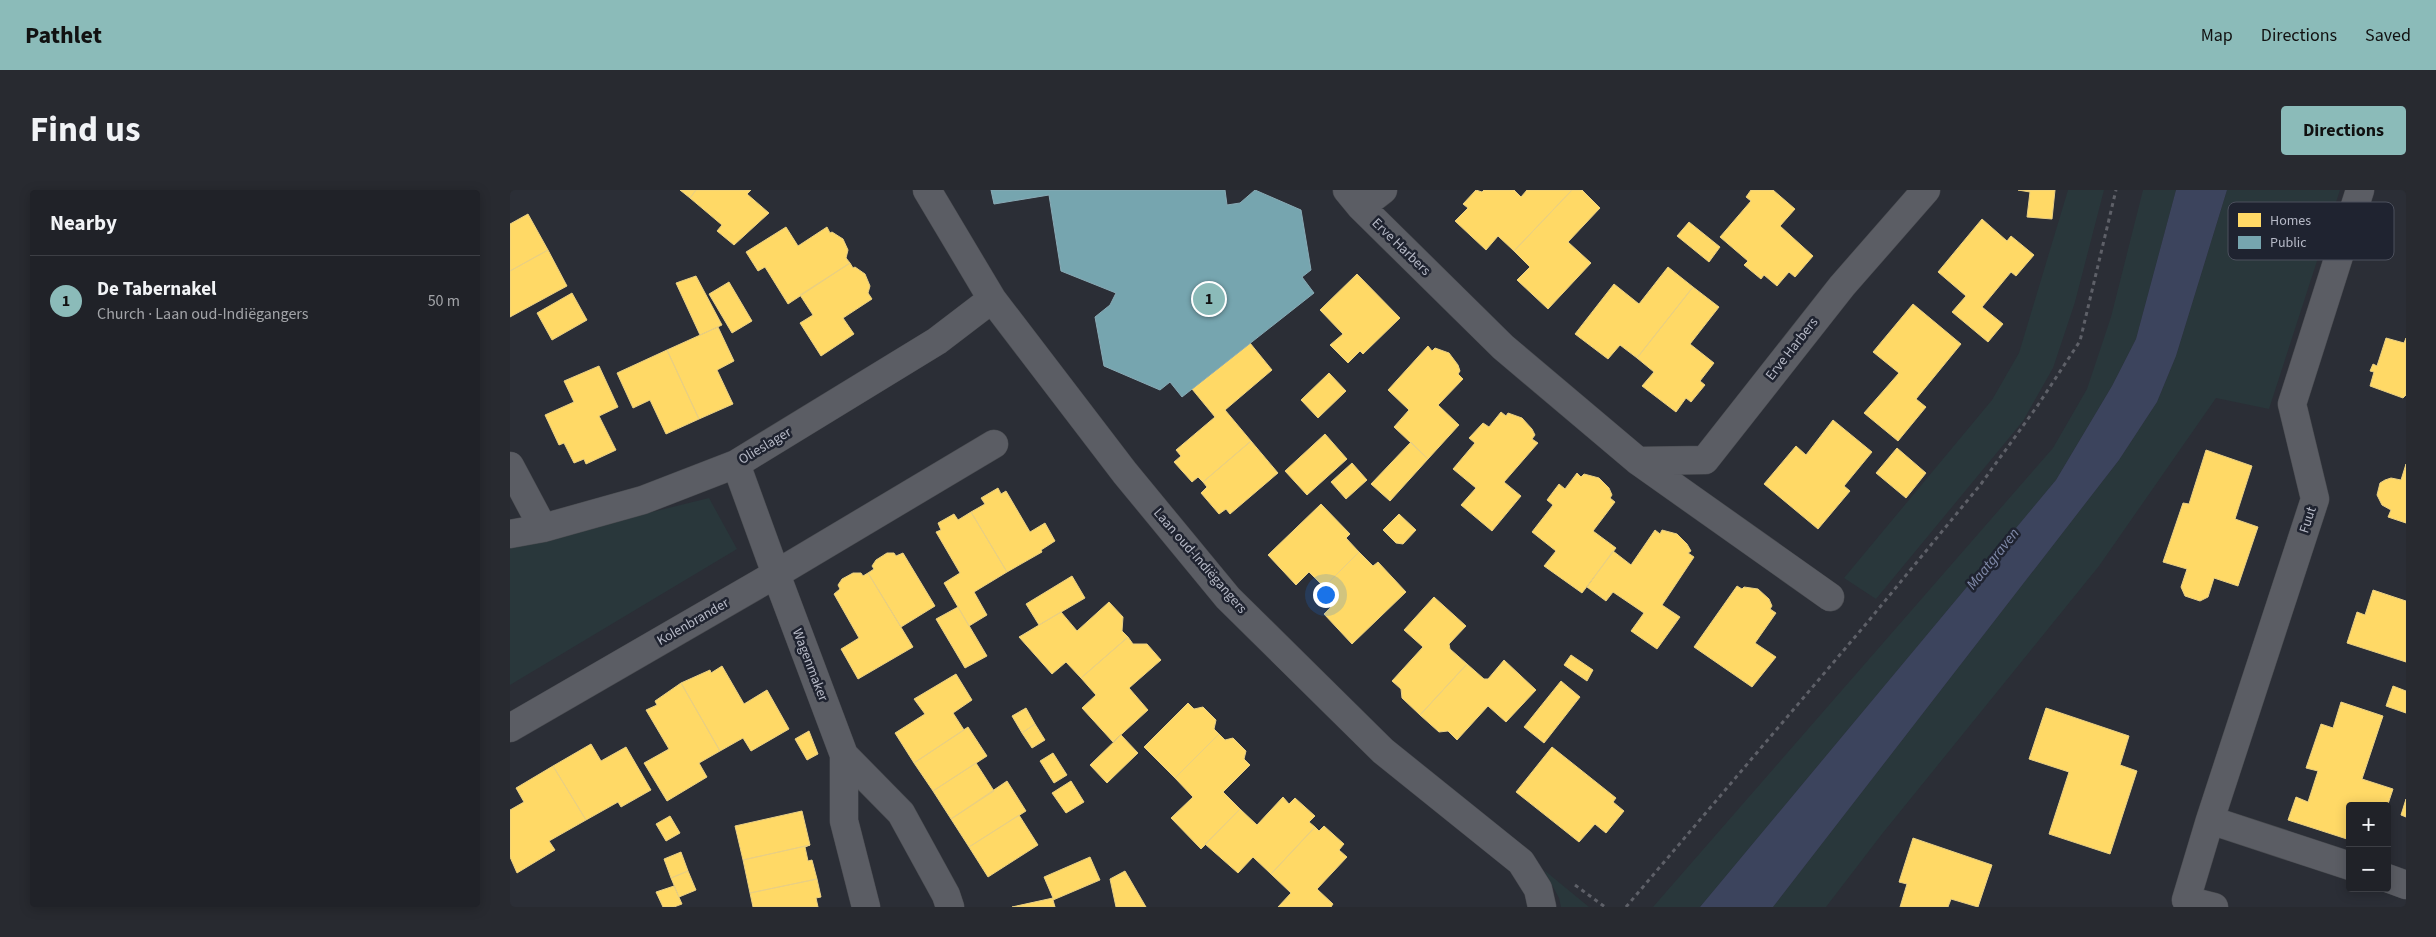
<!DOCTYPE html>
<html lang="en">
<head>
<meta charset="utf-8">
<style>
	:root { --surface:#202228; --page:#282a30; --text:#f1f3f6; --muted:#a2a4a8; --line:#3d3f45; --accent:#8bbbb9 }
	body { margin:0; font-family:"Source Sans 3",sans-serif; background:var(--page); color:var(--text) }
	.controls { position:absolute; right:15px; bottom:15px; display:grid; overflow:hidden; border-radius:5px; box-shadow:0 2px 12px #0003 }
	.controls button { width:45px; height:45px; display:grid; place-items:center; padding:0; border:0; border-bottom:1px solid var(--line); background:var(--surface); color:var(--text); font:25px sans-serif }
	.you { position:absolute; left:815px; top:404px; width:18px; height:18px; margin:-12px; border:4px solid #fff; border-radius:50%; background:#1a73e8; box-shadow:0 0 0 8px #1a73e833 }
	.badge { display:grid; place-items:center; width:32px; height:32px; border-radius:50%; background:var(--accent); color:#111; font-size:16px; font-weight:700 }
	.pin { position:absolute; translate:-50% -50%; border:2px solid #fff; box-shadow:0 1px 5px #0006 }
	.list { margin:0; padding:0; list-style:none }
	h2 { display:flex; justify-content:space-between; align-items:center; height:65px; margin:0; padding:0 20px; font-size:21px }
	h2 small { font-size:16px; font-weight:400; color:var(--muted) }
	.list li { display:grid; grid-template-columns:32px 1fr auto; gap:15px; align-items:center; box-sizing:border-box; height:90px; padding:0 20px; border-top:1px solid var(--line) }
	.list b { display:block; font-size:19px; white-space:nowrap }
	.list p { margin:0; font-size:16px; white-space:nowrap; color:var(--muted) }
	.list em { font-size:16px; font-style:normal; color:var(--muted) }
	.map { position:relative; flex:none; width:1896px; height:717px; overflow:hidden; border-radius:5px }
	header { display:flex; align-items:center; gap:30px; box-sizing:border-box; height:70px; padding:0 25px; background:var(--accent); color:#111 }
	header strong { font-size:24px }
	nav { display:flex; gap:28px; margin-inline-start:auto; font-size:18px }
	.intro { display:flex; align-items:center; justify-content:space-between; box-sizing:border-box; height:120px; padding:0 30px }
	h1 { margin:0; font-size:35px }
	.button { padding:12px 22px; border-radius:5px; background:var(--accent); color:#111; font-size:18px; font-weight:700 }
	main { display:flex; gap:30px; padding:0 30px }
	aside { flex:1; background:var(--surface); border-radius:5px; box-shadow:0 2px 12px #0003 }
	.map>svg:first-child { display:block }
	.green { fill:#29373b }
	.water { fill:#3c445d }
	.homes { fill:#ffd966; stroke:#e9cf83 }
	.public { fill:#76a5af; stroke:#89abb6 }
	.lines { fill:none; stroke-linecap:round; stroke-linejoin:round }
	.minor-casing { stroke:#494b50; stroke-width:29 }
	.path { stroke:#5e6068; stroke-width:3; stroke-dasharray:4 4; stroke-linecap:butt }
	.minor { stroke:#5b5d64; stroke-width:28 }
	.labels { text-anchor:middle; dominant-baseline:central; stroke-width:5; stroke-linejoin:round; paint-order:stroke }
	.street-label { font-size:14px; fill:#b6b9c6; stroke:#1f2330 }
	.water-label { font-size:15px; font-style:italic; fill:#818baa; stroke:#1f2330 }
	.key { fill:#1f2330; stroke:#4c505d; stroke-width:1 }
	.key-label { font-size:14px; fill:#b6b9c6 }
</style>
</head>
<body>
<header>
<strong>Pathlet</strong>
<nav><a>Map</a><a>Directions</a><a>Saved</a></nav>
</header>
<div class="intro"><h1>Find us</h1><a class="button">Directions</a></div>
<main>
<aside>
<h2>Nearby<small></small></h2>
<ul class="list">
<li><span class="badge">1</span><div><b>De Tabernakel</b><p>Church · Laan oud-Indiëgangers</p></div><em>50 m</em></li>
</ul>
</aside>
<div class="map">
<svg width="1896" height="717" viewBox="0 0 1896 717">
	<rect width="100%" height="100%" fill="#2b2e36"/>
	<path class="green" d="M1558,0H1594L1565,112L1543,178L1513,231L1366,409L1334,388L1482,210L1509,163Z
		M1633,0H1666L1626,149L1602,196L1546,290L1190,717H1143L1543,258L1577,199L1601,127Z
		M1717,0H1830L1759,219L1706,208L1589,376L1372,644L1316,717H1263L1609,270L1647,212L1666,166Z
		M199,308L227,359L0,495V357Z
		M1034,680L1079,717H1051L1049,708Z"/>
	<path class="water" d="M1666,0H1717L1666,166L1647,212L1609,270L1263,717H1190L1546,290L1602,196L1626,149Z"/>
	<path class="homes" d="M170,0H186L180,8Z
		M186,0H241L237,4L259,23L224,55L207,41L212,35L180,8Z
		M966,0L972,2L974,0H1004L1011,7L1017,0H1062L1004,61L988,46L976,60L945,31L958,18L953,14Z
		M1062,0H1072L1090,18L1058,52L1081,73L1038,119L1007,90L1020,77L1004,61Z
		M1241,0H1263L1285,19L1270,36L1303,66L1285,87L1279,82L1267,96L1254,85L1251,89L1234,75L1238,71L1210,47L1241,11L1236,7Z
		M1508,0H1545L1542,29L1517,27L1520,2Z
		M18,24L38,60L0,81V34Z
		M1472,29L1497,51L1501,46L1524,65L1506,86L1501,82L1472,117L1493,134L1478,152L1442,122L1456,106L1428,82Z
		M1179,32L1210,57L1199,72L1167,46Z
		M276,37L288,56L317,37L320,43L322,42L333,49L338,60L336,68L340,73L278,114L255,77L248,81L236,62Z
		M38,60L57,96L0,127V81Z
		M340,73L343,78L345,77L355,84L360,96L358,103L362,109L333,128L344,144L311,166L290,133L303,125L290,105Z
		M1158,77L1183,97L1127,168L1110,155L1098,169L1065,144L1104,94L1129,114Z
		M847,84L890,128L853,164L850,161L838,173L820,155L833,144L810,120Z
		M186,86L212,135L190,145L166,93Z
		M219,92L242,131L222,143L199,104Z
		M1183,97L1209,117L1180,154L1204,173L1190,191L1195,195L1181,212L1176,208L1166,222L1132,196L1144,182L1127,168Z
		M62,103L77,130L42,150L27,123Z
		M1403,114L1451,154L1406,209L1416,217L1388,251L1354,223L1389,183L1363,162Z
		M208,137L224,171L207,180L223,214L189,229L157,160Z
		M1876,148L1894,153L1896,148V205L1893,208L1860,196L1864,182L1860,181L1863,174L1867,176Z
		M740,153L762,180L715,220L741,251L693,292L688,287L682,292L664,272L671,266L666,260L705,227L682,199Z
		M918,156L922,161L925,158L939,163L948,175L950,181L948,184L953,189L928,215L949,235L918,269L884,237L899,220L878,200Z
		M157,160L189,229L156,244L140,210L123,218L107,183Z
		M89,176L108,217L89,226L106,260L76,274L74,269L64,273L54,253L49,255L35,225L64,212L54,191Z
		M819,183L836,201L808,228L791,210Z
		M991,222L996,226L998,223L1012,228L1022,239L1025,245L1022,249L1028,253L994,292L1011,306L982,341L951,315L966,298L943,279L965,253L959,248L973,233L979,237Z
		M1323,230L1362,262L1334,296L1340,301L1308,339L1254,294L1286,256L1296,265Z
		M815,244L837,269L797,305L775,281Z
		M741,251L768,283L720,324L716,319L709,324L691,303L697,297L693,292Z
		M901,252L918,269L880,311L861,294Z
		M1387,258L1416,283L1396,308L1366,283Z
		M1696,260L1742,276L1725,329L1748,337L1728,396L1704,388L1698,407L1690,411L1675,406L1671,397L1677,379L1653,372L1673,313L1679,314Z
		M842,273L857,290L836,309L821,292Z
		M1896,274V333L1878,327L1881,320L1872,315L1867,305L1870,293L1875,290L1881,288L1891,290Z
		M1067,283L1071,287L1074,284L1089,288L1099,298L1102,305L1100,308L1105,312L1083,341L1106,358L1072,403L1034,376L1046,361L1022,342L1043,315L1037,310L1049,294L1055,299Z
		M488,298L491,304L496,301L520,342L535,333L545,351L531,360L532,362L497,382L461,322L475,314L471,308Z
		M811,314L840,344L836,348L849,362L814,397L799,382L786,395L758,365Z
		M461,322L497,382L464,402L477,425L459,436L434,393L450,383L426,342L431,340L428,333L444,324L448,330Z
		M889,324L906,340L893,354L886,353L873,340Z
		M1145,340L1150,344L1152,340L1167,344L1177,354L1181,361L1178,363L1184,367L1152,415L1170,427L1147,459L1121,441L1134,423L1103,402L1096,411L1077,397L1103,361L1121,375Z
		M849,362L863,376L868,372L896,402L842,454L814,424L827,411L814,397Z
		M377,363H384L386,366L393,363L425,416L391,437L358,383L364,379L362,376L366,370Z
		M343,383H351L353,386L358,383L403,457L348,489L331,459L349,448L324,404L330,399L328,395L332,389Z
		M562,386L575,408L529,435L516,414Z
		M1227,396L1232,399L1234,397L1248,399L1259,409L1262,416L1260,419L1266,423L1245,453L1266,467L1242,497L1184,457Z
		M1863,400L1896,411V472L1837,453L1847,422L1855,425Z
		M924,407L956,436L939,454L940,459L957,474L910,525L892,508L891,499L882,491L913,457L894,440Z
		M599,412L613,427L612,441L618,447L571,488L556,472L542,484L509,447L551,422L567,441Z
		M448,417L477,466L455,478L426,429Z
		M618,447L623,454H637L651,470L619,498L638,520L603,552L572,518L586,505L571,488Z
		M1061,465L1083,480L1077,491L1054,475Z
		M994,470L1026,500L996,532L978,516L947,550L938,541L929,542L910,525L957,474L974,489H978Z
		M212,476L234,514L257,500L279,539L241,561L233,548L210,561L171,493L200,480L201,483Z
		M446,484L462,510L443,523L454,540L404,573L385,543L415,524L404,509Z
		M1051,491L1070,507L1034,553L1014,537Z
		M171,493L210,561L189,573L197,587L157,611L134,573L159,559L136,520L147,515L145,511Z
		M1883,496L1896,501V523L1876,516Z
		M1831,512L1873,526L1852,589L1883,599L1877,617L1840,616V650L1778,630L1786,607L1798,612L1808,581L1796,578L1811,534L1823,538Z
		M678,513L684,519L693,517L706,530L704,539L709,544L665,588L634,557Z
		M516,518L525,534L512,543L502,526Z
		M1536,518L1619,546L1610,575L1627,581L1600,664L1539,644L1559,582L1519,569Z
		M525,534L535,550L522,558L512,543Z
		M458,537L477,566L423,601L404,573Z
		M299,541L308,564L297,570L285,549Z
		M709,544L715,550L723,548L736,561L734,569L740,575L713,602L730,619L691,659L661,628L683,607L665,588Z
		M611,545L628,563L597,593L580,575Z
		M81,554L91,571L116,557L141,600L111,617L108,612L76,630L43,576Z
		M1042,557L1106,608L1103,612L1114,621L1096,643L1085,634L1069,652L1006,602Z
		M543,563L557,585L544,593L530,571Z
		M466,573L484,601L441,629L423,601Z
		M43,576L76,630L39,651L45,660L7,683L0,667V620L14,612L6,598Z
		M497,591L516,621L459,657L441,629Z
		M561,591L574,612L556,623L542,603Z
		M773,607L779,614L785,608L805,626L799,632L805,637L761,684L743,667L728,683L695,654L730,619L747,635Z
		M1896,609V627L1891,625Z
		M292,621L300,655L233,670L225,636Z
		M509,625L528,655L478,687L459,657Z
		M160,626L170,643L156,651L146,634Z
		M814,636L834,654L829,660L837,667L807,699L823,714L821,717H768L781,703L761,684L805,637L809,641Z
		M1403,648L1482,675L1468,717L1441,709L1438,717H1390L1397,694L1389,692Z
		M300,655L295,657L298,671L302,670L307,689L240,703L233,670Z
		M171,662L178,681L161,688L154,669Z
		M580,667L590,690L543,710L545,717H502L543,708L534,687Z
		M178,681L186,700L169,707L161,688Z
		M615,681L636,717H606L600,689Z
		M307,689L311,707L306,708L308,717H243L240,703Z
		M164,696L172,714L164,717H153L146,702Z"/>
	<path class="public" d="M481,0H715L717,15L730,13L745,0L791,20L801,80L792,87L804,103L672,207L660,192L650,200L594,176L585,127L600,115L606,103L551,81L539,5L484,14Z"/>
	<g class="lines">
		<defs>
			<path id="minor" d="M417,0L482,109L615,283L718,408L873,561L1011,672L1028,699L1032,717
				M837,0L851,17L993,157L1128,271L1320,407
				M851,17L873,0
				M1128,271L1195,270L1332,96L1416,0
				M0,276L33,338
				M0,344L33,338L133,310L226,274L427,151L482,109
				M0,538L266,384L226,274
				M334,565L391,623L436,705L440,717
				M1700,630L1840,676
				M1877,688L1896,695
				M356,717L334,631V565L266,384L484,254
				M1704,717L1676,710L1700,630L1805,309L1782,214L1850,0"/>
		</defs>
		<use href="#minor" class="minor-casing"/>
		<path class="path" d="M1065,695L1095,717
			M1116,717L1356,434L1471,294L1528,215L1570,151L1606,0"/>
		<use href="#minor" class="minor"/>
	</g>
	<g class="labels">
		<g class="street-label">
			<text transform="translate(891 57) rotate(44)">Erve Harbers</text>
			<text transform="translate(1282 159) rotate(-52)">Erve Harbers</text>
			<text transform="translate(255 256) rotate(-31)">Olieslager</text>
			<text transform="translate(1798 330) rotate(-72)">Fuut</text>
			<text transform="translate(690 371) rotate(49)">Laan oud-Indiëgangers</text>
			<text transform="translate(183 432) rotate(-30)">Kolenbrander</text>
			<text transform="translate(300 475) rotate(69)">Wagenmaker</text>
		</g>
		<g class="water-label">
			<text transform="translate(1483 369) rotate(-51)">Maatgraven</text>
		</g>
	</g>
	<rect x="1718" y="12" width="166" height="58" rx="8" class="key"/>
	<rect x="1728" y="23" width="23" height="14" fill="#ffd966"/>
	<rect x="1728" y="46" width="23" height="13" fill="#76a5af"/>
	<g class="key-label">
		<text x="1760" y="35">Homes</text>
		<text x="1760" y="57">Public</text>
	</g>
</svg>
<div class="controls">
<button>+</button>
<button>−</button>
</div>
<div class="you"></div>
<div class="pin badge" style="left:699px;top:109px">1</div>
</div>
</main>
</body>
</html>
